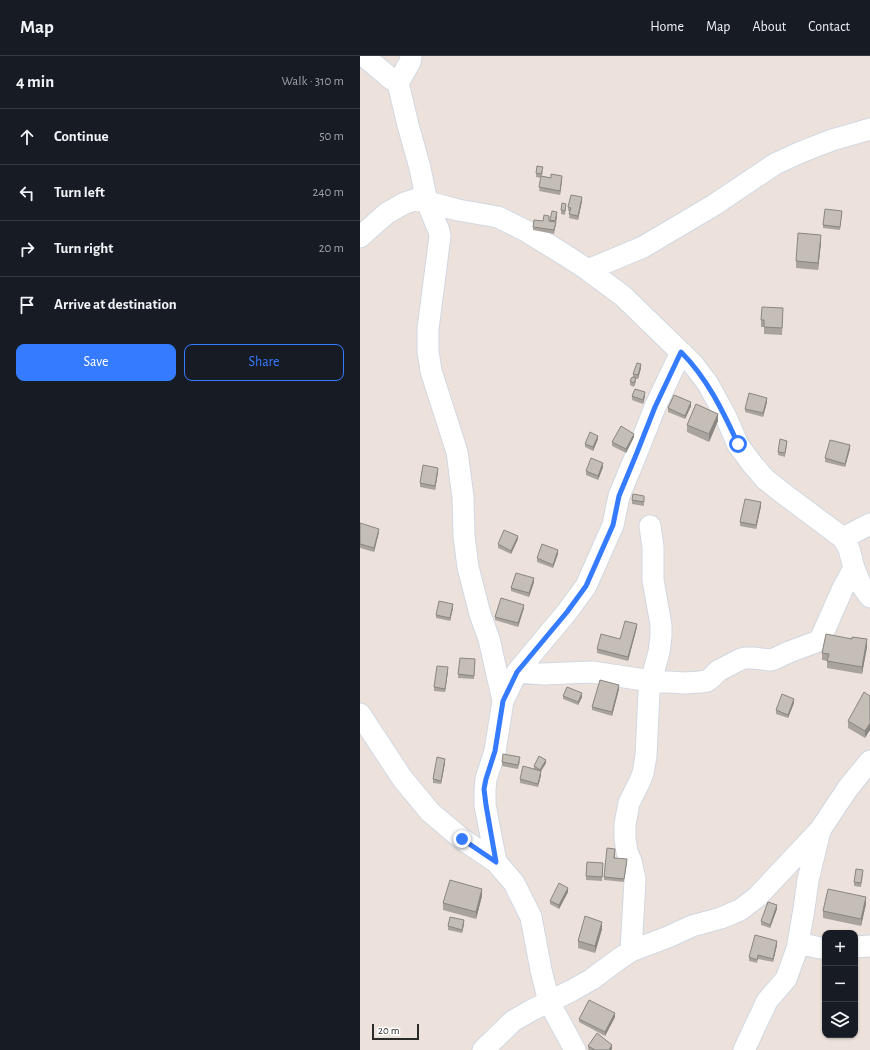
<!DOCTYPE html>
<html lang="en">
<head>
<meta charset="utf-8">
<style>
	:root { --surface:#171b24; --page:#242831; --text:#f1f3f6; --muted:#9ea1a6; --line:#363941; --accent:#357bff }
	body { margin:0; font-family:"Alegreya Sans",sans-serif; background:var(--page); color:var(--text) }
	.controls { position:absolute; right:12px; bottom:12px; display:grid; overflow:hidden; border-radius:8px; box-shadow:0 1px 3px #0004 }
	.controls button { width:36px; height:36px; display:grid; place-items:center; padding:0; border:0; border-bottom:1px solid var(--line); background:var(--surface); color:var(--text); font:20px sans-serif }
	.scale { position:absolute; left:12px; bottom:10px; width:47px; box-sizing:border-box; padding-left:4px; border:2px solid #2a2a2a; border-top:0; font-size:11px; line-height:14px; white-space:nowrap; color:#2a2a2a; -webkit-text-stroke:3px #fff; paint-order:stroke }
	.stop { position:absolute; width:12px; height:12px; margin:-9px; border:3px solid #357bff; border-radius:50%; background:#fff }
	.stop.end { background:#357bff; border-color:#fff; box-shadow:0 1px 4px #0008 }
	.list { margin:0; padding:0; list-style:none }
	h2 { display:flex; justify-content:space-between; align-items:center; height:52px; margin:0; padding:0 16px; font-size:17px }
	h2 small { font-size:13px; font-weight:400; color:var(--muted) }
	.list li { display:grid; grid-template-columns:26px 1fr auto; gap:12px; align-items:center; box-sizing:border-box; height:56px; padding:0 16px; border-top:1px solid var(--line) }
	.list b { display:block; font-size:15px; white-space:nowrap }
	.list em { font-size:13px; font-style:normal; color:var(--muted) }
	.actions { display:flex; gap:8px; padding:12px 16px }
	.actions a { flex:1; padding:9px 0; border:1px solid var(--accent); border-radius:8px; text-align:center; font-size:14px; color:var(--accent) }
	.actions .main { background:var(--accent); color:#fff }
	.icon { flex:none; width:22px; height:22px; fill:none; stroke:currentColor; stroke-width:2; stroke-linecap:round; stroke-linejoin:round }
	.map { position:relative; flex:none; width:510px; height:994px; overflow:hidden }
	header { display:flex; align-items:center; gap:24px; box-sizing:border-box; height:56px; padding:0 20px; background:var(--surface); border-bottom:1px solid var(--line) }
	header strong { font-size:19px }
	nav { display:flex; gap:22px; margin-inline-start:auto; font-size:14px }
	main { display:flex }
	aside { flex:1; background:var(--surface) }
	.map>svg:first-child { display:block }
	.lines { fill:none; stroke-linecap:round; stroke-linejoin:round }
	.minor-casing { stroke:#d0d7e3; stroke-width:23 }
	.minor { stroke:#fff; stroke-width:21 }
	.wall { fill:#a9a39d }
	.shaded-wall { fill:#898580 }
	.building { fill:#c4beb7; stroke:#898580 }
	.route { stroke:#357bff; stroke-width:5 }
</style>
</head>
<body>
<header>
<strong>Map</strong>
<nav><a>Home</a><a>Map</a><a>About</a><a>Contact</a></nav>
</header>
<main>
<aside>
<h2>4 min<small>Walk · 310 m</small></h2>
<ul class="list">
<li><svg class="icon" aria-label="ahead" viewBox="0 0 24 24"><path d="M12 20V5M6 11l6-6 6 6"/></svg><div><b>Continue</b></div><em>50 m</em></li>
<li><svg class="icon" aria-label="left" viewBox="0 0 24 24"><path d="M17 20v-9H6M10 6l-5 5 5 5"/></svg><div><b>Turn left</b></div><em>240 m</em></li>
<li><svg class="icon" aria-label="right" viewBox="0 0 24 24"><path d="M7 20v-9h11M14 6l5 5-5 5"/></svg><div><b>Turn right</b></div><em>20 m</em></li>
<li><svg class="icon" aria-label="arrive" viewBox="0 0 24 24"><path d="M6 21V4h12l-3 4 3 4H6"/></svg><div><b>Arrive at destination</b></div></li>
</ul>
<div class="actions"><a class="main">Save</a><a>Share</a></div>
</aside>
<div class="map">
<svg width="510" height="994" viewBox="0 0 510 994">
	<rect width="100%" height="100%" fill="#ede2db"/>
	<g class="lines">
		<defs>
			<path id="minor" d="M4,0L30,22L38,27L48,69L60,112L67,146L79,175L80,180L68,273V295L71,315L97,396L103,441L104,480L108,511L120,558L129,583L143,645L135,695L126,723L125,733V749L136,806
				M38,27L50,6L51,0
				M0,181L27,157L45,147L57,143L98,154L138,161L166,175L205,199L228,214L263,240L333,308L348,328L366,361L378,389L393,409L405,423L424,438L483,482L489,493L494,512L500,527L510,541
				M228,214L283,191L354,149L415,108L441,96L472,84L510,73
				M483,482L510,468
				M157,616L183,618L232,616L291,625L325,627L340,626L347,625L351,622L358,615L379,604L385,602H393L410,604L414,603L429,596L456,586L460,584L483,532L494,512
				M143,645L157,616L207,556L226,530L253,469L259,440L276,399L295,351L321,296
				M0,658L42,722L70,756L102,783L136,806L154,827L171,861L181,914L189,946L215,994
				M438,887L460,892H465
				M495,891L510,890
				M271,895L275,824L271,805L267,796L265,783V768L269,747L280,725L283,717L286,700L289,637L291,625L299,596L301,580V569L293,524V491L290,470
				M123,994L153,965L172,954L211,935L232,923L259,903L271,895L308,881L332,870L361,862L380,854L397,841L460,774L488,732L510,705
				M384,994L407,945L426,923L437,893L444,853L448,824L460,775"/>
		</defs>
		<use href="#minor" class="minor-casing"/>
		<use href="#minor" class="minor"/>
	</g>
	<path class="wall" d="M183,115L182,120L202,124L200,139L179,135L181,122L176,121V117Z
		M222,145L218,164L209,162L210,155H208V151Z
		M206,152L205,159L201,158V154Z
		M482,158L480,174L463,172V169Z
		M197,160L194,178L173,174V171L183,165H190V164Z
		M461,187L458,214L436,212V205Z
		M423,259L422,279L404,278V271H401V264Z
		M281,312L278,323H276V326L274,331L270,329V325L273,321V318Z
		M272,340H285L283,348L272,344Z
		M407,346L403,361L385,356V353Z
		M331,350L325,363L308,356V352Z
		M358,365L349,386L327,376V369Z
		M274,381L266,397L252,390V386Z
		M238,383L233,395L225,391V388Z
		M427,388L425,401L418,399V396Z
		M490,393L485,411L465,406V402Z
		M243,411L238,424L226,419V415Z
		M78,416L75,434L60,431V427Z
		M272,444H284V450L272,448Z
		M401,450L396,473L380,470V466Z
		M0,467L19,476L14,496L0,492Z
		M158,483L151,498L138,492V488Z
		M198,498L193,512L177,506V502Z
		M174,526L169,541L151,535V532Z
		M93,552L90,565L76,562V559Z
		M164,552L158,571L135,564V561Z
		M277,571L268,605L237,597V593L260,583Z
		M507,591L502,618L467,612V605L462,604V597Z
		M115,607L114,623L98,622V618Z
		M88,615L85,636L74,635V631Z
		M259,633L252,660L232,654V651Z
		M203,640L222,641L218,649L203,643Z
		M510,640L505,682L488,672V665Z
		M434,647L428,662L416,658V654Z
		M160,705L158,713L142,710V706Z
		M85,707L81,728L73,727V723Z
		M186,707L181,715V719L178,731L160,727V723L174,713V710Z
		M255,796V802L267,807L264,826L244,824V821Z
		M243,811L242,825L226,824V820Z
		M503,818L501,831L494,830V826Z
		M208,836L199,853L190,848V845Z
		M122,840L116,863L83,854V847Z
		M506,848L501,870L463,862V855Z
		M417,853L410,872L401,869V865Z
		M104,868L102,877L88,874V870Z
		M242,873L235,897L218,892V885Z
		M417,889L413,906L398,903L397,907L389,905V901Z
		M255,961L245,980L219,966V963Z
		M228,990L252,993L251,994H229L228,993Z"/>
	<path class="shaded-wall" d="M202,120V124L200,139V135Z
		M222,141V145L218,164V160Z
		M197,156V160L194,178L195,165Z
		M461,179V187L458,214V207Z
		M281,308V312L278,323V319Z
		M285,336V340L283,348V344Z
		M407,342V346L403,361V357Z
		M331,346V350L325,363V360Z
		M358,358V365L349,386V378Z
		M274,378V381L266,397V393Z
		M238,380V383L233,395V391Z
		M490,389V393L485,411V408Z
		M243,407V411L238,424V420Z
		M78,412V416L75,434V430Z
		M401,446V450L396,473V469Z
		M19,473V476L14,496V492Z
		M158,480V483L151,498V495Z
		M198,494V498L193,512V509Z
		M174,522V526L169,541V537Z
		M93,548V552L90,565V562Z
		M164,549V552L158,571V567Z
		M277,568V571L268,605V601Z
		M507,583V591L502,618V611Z
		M88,611V615L85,636V633Z
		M259,629V633L252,660V656Z
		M222,637V641L218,649V646Z
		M434,643V647L428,662V659Z
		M510,667V674L505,682V675Z
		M85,703V707L81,728V725Z
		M186,704V707L181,715V719L178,731L180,714Z
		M208,832V836L199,853V849Z
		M122,833V840L116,863V856Z
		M506,841V848L501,870V863Z
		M417,849V853L410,872V869Z
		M104,864V868L102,877V874Z
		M242,866V873L235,897V890Z
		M417,885V889L413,906V903Z
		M255,957V961L245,980V976Z
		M252,989V993L251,994H249Z"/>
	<path class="building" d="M177,110L183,111L181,118L176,117Z
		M191,118L202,120L200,135L179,131L181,120L191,122Z
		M211,139L222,141L218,160L209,158L211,152L208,151Z
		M202,147L206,148L205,155L201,154Z
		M465,153L482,155L480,171L463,169Z
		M192,155L197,156L195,165L190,164Z
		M184,159L189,160V165L196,166L194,174L173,171L174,164L183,165Z
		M438,177L461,179L458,207L436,205Z
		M402,251L423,252L422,272L404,271V264H401Z
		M277,307L281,308L278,319L273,318Z
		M272,321L276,322L274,327L270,325Z
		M275,333L285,336L283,344L272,340Z
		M389,337L407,342L403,357L385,353Z
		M314,339L331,346L325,360L308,352Z
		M336,348L358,358L349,378L327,369Z
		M261,370L274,378L266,393L252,386Z
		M230,376L238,380L233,391L225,388Z
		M420,383L427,385L425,397L418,396Z
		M470,384L490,389L485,408L465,402Z
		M231,402L243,407L238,420L226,415Z
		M63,409L78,412L75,430L60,427Z
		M273,438L284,440V446L272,444Z
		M385,443L401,446L396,469L380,466Z
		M0,467L19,473L14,492L0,488Z
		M144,474L158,480L151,495L138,488Z
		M182,488L198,494L193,509L177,502Z
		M156,517L174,522L169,537L151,532Z
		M141,542L164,549L158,567L135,561Z
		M79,545L93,548L90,562L76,559Z
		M265,565L277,568L268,601L237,593L241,578L260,583Z
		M466,578L492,583V581L507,583L502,611L467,605L469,598L462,597Z
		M100,602L115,603L114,620L98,618Z
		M77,610L88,611L85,633L74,631Z
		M240,624L259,629L252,656L232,651Z
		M207,631L222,637L218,646L203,640Z
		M504,636L510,640V667L505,675L488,665Z
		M422,638L434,643L428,659L416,654Z
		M143,698L160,701L158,709L142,706Z
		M179,700L186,704L180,714L174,710Z
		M77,701L85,703L81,725L73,723Z
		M163,710L181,715L178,728L160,723Z
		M247,792L255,793L254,802L267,803L264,823L244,821Z
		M227,806L243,807L242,821L226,820Z
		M496,813L503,814L501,827L494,826Z
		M90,824L122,833L116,856L83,847Z
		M199,827L208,832L199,849L190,845Z
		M468,833L506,841L501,863L463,855Z
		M408,846L417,849L410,869L401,865Z
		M225,860L242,866L235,890L218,885Z
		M90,861L104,864L102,874L88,870Z
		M395,879L417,885L413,903L398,899L397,904L389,901Z
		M229,944L255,957L245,976L219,963Z
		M237,977L252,989L249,994H235L228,990Z"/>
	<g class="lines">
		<path class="route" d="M102,783L136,806L126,749L124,733L126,723L135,695L143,645L157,616L207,556L226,530L253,469L259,440L276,399L295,351L321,296C347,322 363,355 378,388"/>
	</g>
</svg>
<div class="controls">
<button>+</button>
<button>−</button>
<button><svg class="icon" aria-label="layers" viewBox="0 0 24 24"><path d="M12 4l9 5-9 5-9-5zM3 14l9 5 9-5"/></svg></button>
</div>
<div class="scale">20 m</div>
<div class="stop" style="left:378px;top:388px"></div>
<div class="stop end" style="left:102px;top:783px"></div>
</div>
</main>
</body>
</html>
